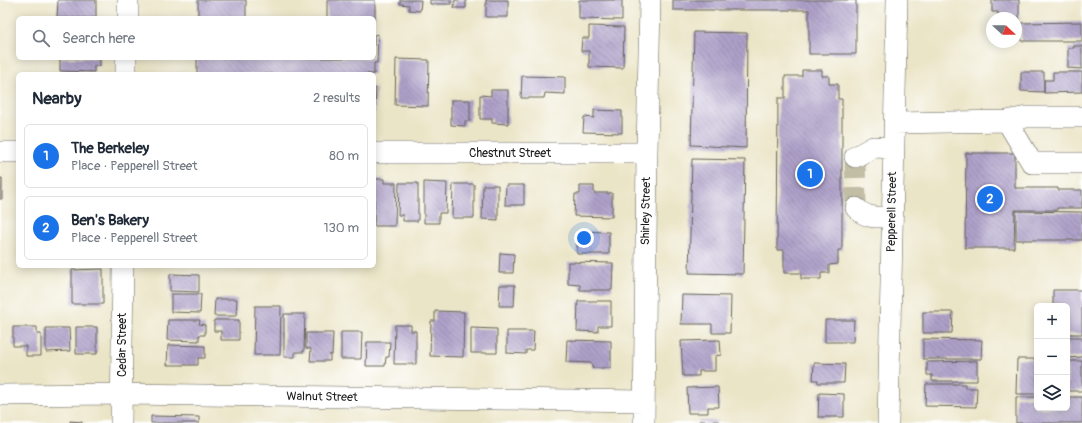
<!DOCTYPE html>
<html lang="en">
<head>
<meta charset="utf-8">
<style>
	:root { --surface:#fff; --page:#f6f6f7; --text:#1f2937; --muted:#747a83; --line:#e0e1e3; --accent:#1a73e8 }
	body { margin:0; font-family:Pangolin,sans-serif; background:var(--page); color:var(--text) }
	.controls { position:absolute; right:12px; bottom:12px; display:grid; overflow:hidden; border-radius:6px; box-shadow:0 2px 10px #0003 }
	.controls button { width:36px; height:36px; display:grid; place-items:center; padding:0; border:0; border-bottom:1px solid var(--line); background:var(--surface); color:var(--text); font:20px sans-serif }
	.compass { position:absolute; left:986px; top:12px; width:36px; height:36px; border-radius:50%; background:var(--surface); box-shadow:0 2px 10px #0003; rotate:112deg }
	.you { position:absolute; left:584px; top:238px; width:14px; height:14px; margin:-10px; border:3px solid #fff; border-radius:50%; background:#1a73e8; box-shadow:0 0 0 6px #1a73e833 }
	.badge { display:grid; place-items:center; width:26px; height:26px; border-radius:50%; background:var(--accent); color:#fff; font-size:13px; font-weight:700 }
	.pin { position:absolute; translate:-50% -50%; border:2px solid #fff; box-shadow:0 1px 4px #0006 }
	.list { margin:0; padding:0; list-style:none }
	h2 { display:flex; justify-content:space-between; align-items:center; height:52px; margin:0; padding:0 16px; font-size:17px }
	h2 small { font-size:13px; font-weight:400; color:var(--muted) }
	.list li { display:grid; grid-template-columns:26px 1fr auto; gap:12px; align-items:center; box-sizing:border-box; height:64px; margin:0 8px 8px; padding:0 8px; border:1px solid var(--line); border-radius:6px }
	.list b { display:block; font-size:15px; white-space:nowrap }
	.list p { margin:0; font-size:13px; white-space:nowrap; color:var(--muted) }
	.list em { font-size:13px; font-style:normal; color:var(--muted) }
	.icon { flex:none; width:22px; height:22px; fill:none; stroke:currentColor; stroke-width:2; stroke-linecap:round; stroke-linejoin:round }
	.map { position:relative; flex:none; width:1082px; height:423px; overflow:hidden }
	.search { position:absolute; background:var(--surface); box-shadow:0 2px 10px #0003; left:16px; top:16px; width:360px; height:44px; display:flex; align-items:center; gap:10px; box-sizing:border-box; padding:0 14px; border-radius:6px; color:var(--muted); font-size:15px }
	.panel { position:absolute; background:var(--surface); box-shadow:0 2px 10px #0003; left:16px; top:72px; width:360px; height:196px; border-radius:6px }
	.map>svg:first-child { display:block }
	.building { fill:url(#building-back-hatch) }
	.lines { fill:none; stroke-linecap:round; stroke-linejoin:round }
	.minor-tunnel { stroke:#c2bda5; stroke-width:21; stroke-dasharray:21 10; stroke-linecap:butt }
	.minor-casing { stroke:#646258; stroke-width:22 }
	.minor { stroke:#fff; stroke-width:21 }
	.labels { text-anchor:middle; dominant-baseline:central; stroke-width:3; stroke-linejoin:round; paint-order:stroke }
	.street-label { font-size:12px; fill:#1c1c1c; stroke:#fff }
</style>
</head>
<body>
<div class="map">
<svg width="1082" height="423" viewBox="0 0 1082 423">
	<defs>
		<pattern id="building-back-hatch" width="6" height="6" patternUnits="userSpaceOnUse"><rect width="6" height="6" fill="#aea0c9"/><path d="M-1 5l2 2M0 0l6 6M5-1l2 2" fill="none" stroke="#8d82a2"/></pattern>
	</defs>
	<rect width="100%" height="100%" fill="#fff"/>
	<filter id="ink" filterUnits="userSpaceOnUse"><feTurbulence type="fractalNoise" baseFrequency=".025" numOctaves="2"/><feDisplacementMap in="SourceGraphic" scale="8" xChannelSelector="R" yChannelSelector="G"/><feConvolveMatrix kernelMatrix="1 2 1 2 8 2 1 2 1" color-interpolation-filters="sRGB"/></filter>
	<filter id="wash" filterUnits="userSpaceOnUse"><feTurbulence type="fractalNoise" baseFrequency=".012" numOctaves="4" result="noise"/><feDisplacementMap in="SourceGraphic" scale="16" xChannelSelector="R" yChannelSelector="G"/><feGaussianBlur stdDeviation="0.9" result="paint"/><feColorMatrix in="noise" values="0 0 0 0 0 0 0 0 0 0 0 0 0 0 0 0 0 1.4 0 .05"/><feComposite in="paint" operator="in"/></filter>
	<g filter="url(#wash)">
		<rect width="100%" height="100%" fill="#ebe5c7"/>
		<g id="blocks">
			<path class="building" d="M58,0H96V18H57Z
				M198,0H246V18H198Z
				M327,0H375V18H327Z
				M400,0H421L420,11L409,10V5L400,4Z
				M430,0H451V4H430Z
				M455,0H466V8H454Z
				M486,0H508V17H486Z
				M579,0H622V20L579,19Z
				M673,0H856V54H809V10H673Z
				M992,0H1019V22H1016V18H998V12H992Z
				M1082,22V41H1021V23Z
				M589,26L624,27L623,68L589,67V51H581L582,38H589Z
				M694,32L747,33L746,148L691,145Z
				M378,34L377,63H374V74H197V58H374V35Z
				M1074,46H1082V69L1068,68V48H1074Z
				M60,58H100V66H94V72L60,71Z
				M396,59L429,60L428,106L395,105Z
				M802,70H822V76H829V84H838V99H842V250H838V264L829,265V273H821V279H801V273H784V250H777L778,98H785V76H802Z
				M1021,72H1044V92L1021,91Z
				M1053,72H1082V92L1044,93V80H1053Z
				M522,76L565,77V94L545,93L544,98H521Z
				M374,88H376L375,113H374Z
				M491,90H508V124L492,123V119H480V95L491,96Z
				M451,100H470V121H465V126L451,125Z
				M594,110L622,111V133L583,132L584,117L594,118Z
				M966,153H1015V188H1058V190H1082V208H1057V210H1015L1014,248H965Z
				M692,159L745,160L743,274L689,273Z
				M0,178H2V199H0Z
				M375,179H384V183H396L395,226H374Z
				M424,182L447,183L446,213H439V223H424Z
				M399,183H418V221H403V215H398Z
				M453,184H474V218H452Z
				M483,185H498V220L482,219Z
				M506,185H524V205H505Z
				M580,186H594V193H612V217L574,216L575,194H580Z
				M1016,211L1082,212V240H1016Z
				M577,231L609,232V254H577Z
				M500,253L514,254L513,273H499Z
				M568,262L613,263L612,290H580V285L568,284Z
				M103,269V304H72V270Z
				M170,274L199,275V292L170,291Z
				M500,285H515L514,306H499Z
				M1053,290H1082V334H1067V306H1053Z
				M171,294H201L200,313L171,312Z
				M682,295L731,296L730,333H712V324H681Z
				M215,299H237L236,316H214Z
				M578,301H611V326H598V332L577,331Z
				M255,306H281L280,355H254Z
				M435,311L464,312L463,357L430,356L431,321H435Z
				M923,312H953L952,333H923Z
				M284,314H305L304,352H295V357H284Z
				M168,320H200L199,324L205,325V335H199V341L167,340Z
				M214,320H239V340H221V331H214Z
				M825,320H854L853,342H825Z
				M395,325H411V331H416V364H394Z
				M13,327H37V334H41V356H26V346H13Z
				M76,327H97V354H76Z
				M46,328H69L70,351L46,352Z
				M471,328L497,329V353H471Z
				M507,331H534L533,350H526V354L507,353Z
				M341,332H362L361,359H341Z
				M306,333H333L332,355L330,354V361H310L311,349L306,348Z
				M1067,337H1082V357L1067,358Z
				M923,339L982,340L981,359H923Z
				M567,340L611,341V368H592V363L566,362Z
				M720,340L721,355L715,356V371H699V376H683L681,341Z
				M367,342H390L389,357H386L385,366H366Z
				M168,345L205,346V358H198V365H167Z
				M1017,359H1037V394H1016Z
				M977,361V381H932V375H927V362Z
				M1067,361H1082V391H1067Z
				M814,363L845,364L844,383H818V380H813Z
				M926,384H965V388H977L976,407L925,406Z
				M718,387L719,407H708V413H688L687,388Z
				M819,393L844,394V417H818Z
				M1016,397H1037V408H1067V397H1082V423H1016Z
				M151,416L199,417V423H151Z
				M70,421L82,422V423H70Z
				M699,421H718V423H699Z"/>
		</g>
	</g>
	<g filter="url(#ink)">
		<use href="#blocks" fill-opacity="0" stroke="#646258" stroke-width="1"/>
		<g class="lines">
			<path class="minor-tunnel" d="M855,157L856,208"/>
			<defs>
				<path id="minor" d="M128,18V0
					M126,74V58
					M1007,121L1032,163H1082
					M894,123L1007,121L1027,117H1082
					M0,152H18
					M374,153H647
					M855,157L873,147L894,148
					M856,208C867,219 877,217 892,217
					M0,395L122,394L644,401
					M121,423L123,266
					M644,423L647,153L650,0
					M888,423L897,0"/>
			</defs>
			<use href="#minor" class="minor-casing"/>
			<use href="#minor" class="minor"/>
		</g>
	</g>
	<g class="labels">
		<g class="street-label">
			<text x="510" y="153">Chestnut Street</text>
			<text transform="translate(646 211) rotate(-89)">Shirley Street</text>
			<text transform="translate(892 212) rotate(-89)">Pepperell Street</text>
			<text transform="translate(122 345) rotate(-90)">Cedar Street</text>
			<text transform="translate(322 397) rotate(1)">Walnut Street</text>
		</g>
	</g>
</svg>
<div class="controls">
<button>+</button>
<button>−</button>
<button><svg class="icon" aria-label="layers" viewBox="0 0 24 24"><path d="M12 4l9 5-9 5-9-5zM3 14l9 5 9-5"/></svg></button>
</div>
<svg class="compass" viewBox="-18 -18 36 36"><path d="M0-13l5 13h-10z" fill="#e53935"/><path d="M0 13l5-13h-10z" fill="#747a83"/></svg>
<div class="you"></div>
<div class="pin badge" style="left:810px;top:174px">1</div>
<div class="pin badge" style="left:990px;top:199px">2</div>
<div class="search"><svg class="icon" aria-label="search" viewBox="0 0 24 24"><circle cx="10" cy="10" r="6"/><path d="M15 15l6 6"/></svg>Search here</div>
<section class="panel">
<h2>Nearby<small>2 results</small></h2>
<ul class="list">
<li><span class="badge">1</span><div><b>The Berkeley</b><p>Place · Pepperell Street</p></div><em>80 m</em></li>
<li><span class="badge">2</span><div><b>Ben's Bakery</b><p>Place · Pepperell Street</p></div><em>130 m</em></li>
</ul>
</section>
</div>
</body>
</html>
